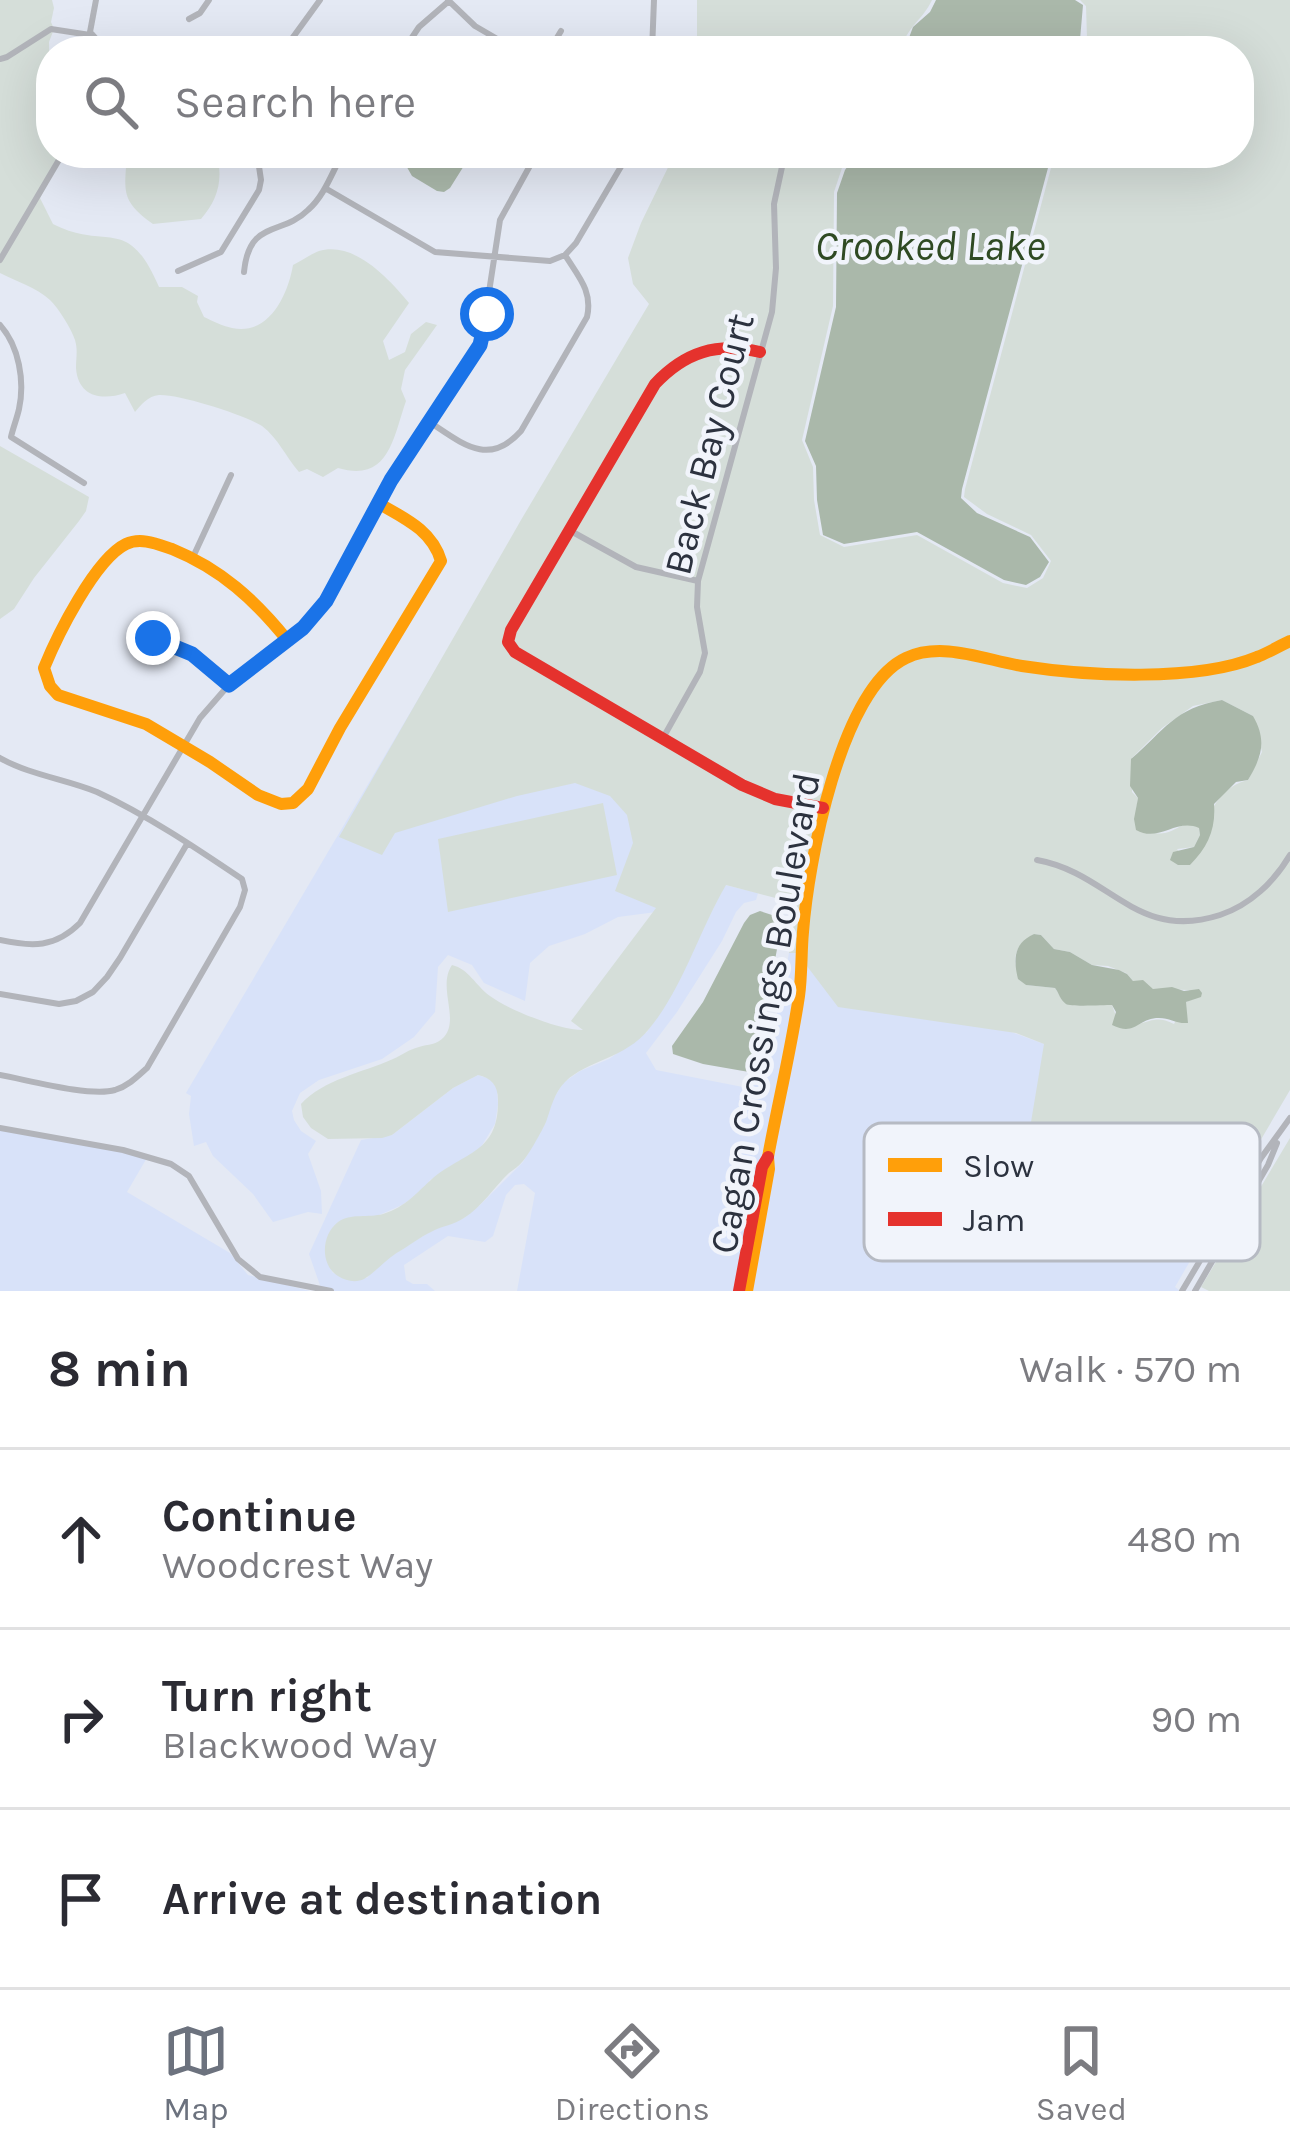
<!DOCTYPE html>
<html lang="en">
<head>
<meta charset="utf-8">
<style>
	:root { --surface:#fff; --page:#f7f7f7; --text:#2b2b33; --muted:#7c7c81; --line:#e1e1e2; --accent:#6c727e }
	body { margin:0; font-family:Karla,sans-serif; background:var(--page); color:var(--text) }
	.stop { position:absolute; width:36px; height:36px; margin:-27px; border:9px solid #1a73e8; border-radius:50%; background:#fff }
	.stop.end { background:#1a73e8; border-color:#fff; box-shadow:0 3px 12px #0008 }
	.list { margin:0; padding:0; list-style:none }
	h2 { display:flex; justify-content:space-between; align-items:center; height:156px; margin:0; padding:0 48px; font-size:51px }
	h2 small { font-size:39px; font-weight:400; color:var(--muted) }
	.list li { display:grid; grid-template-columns:78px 1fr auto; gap:36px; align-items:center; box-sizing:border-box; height:180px; padding:0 48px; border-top:3px solid var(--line) }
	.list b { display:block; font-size:45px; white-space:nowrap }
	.list p { margin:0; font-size:39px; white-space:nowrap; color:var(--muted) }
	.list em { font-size:39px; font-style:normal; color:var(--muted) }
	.icon { flex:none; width:66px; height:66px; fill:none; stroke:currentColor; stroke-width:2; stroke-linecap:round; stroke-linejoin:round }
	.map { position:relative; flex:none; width:1290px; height:1291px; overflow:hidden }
	.search { position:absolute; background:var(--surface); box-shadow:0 12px 48px #0002; left:36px; right:36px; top:36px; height:132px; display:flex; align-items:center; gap:30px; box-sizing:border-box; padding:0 42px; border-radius:48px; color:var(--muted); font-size:45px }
	.sheet { height:696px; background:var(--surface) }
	nav { display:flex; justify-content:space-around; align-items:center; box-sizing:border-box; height:168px; border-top:3px solid var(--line); background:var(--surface); font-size:33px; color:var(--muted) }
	nav a { display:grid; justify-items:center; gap:6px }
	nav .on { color:var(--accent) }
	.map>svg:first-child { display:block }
	.built { fill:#d8e2f9 }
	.green { fill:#d5ded9; fill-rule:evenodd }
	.water { fill:#aab8aa }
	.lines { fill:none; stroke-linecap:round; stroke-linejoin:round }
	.street { stroke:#b2b4ba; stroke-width:6 }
	.slow { stroke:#ff9f0a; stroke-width:12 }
	.jam { stroke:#e5322d; stroke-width:12 }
	.route { stroke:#1a73e8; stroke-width:15 }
	.labels { text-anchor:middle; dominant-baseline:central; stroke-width:9; stroke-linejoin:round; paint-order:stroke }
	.street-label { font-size:39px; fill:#2c323f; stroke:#f1f4fb }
	.water-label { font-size:42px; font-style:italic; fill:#2f4a23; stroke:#f1f4fb }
	.key { fill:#f1f4fb; stroke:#b6bac3; stroke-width:3 }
	.key-label { font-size:33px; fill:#2c323f }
</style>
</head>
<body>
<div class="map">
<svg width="1290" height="1291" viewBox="0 0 1290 1291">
	<rect width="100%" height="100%" fill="#e4e9f4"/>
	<path class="built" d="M440,662L701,815L664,911L618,917L585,934L549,946L530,963L525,1001L484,983L472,965L448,955L438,967L435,1012L414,1037L382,1059L319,1080L300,1093L292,1111L294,1120L301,1131L316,1141L308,1154L321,1191L322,1214L308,1212L273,1222L253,1194L213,1156L206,1142L194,1146L189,1114L191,1096L186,1093Z
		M725,885L758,893L756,900L744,903L736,912L722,941L677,1012L646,1053L656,1070L748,1088L764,1080L789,953H796L1044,1044L1127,1175L1212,1223L1175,1287L1180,1291H517L535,1193L524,1184L515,1185L506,1195L493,1236L485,1242L448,1236L404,1265L406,1280L413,1284H427L435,1291H322L309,1254L361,1140L392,1135L453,1088L478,1075L490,1079L497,1088L498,1104L495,1124L478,1152L430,1180L424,1190L402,1205L377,1216L349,1218L326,1258L333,1273L367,1278L374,1269L396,1252L433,1230L464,1218L480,1205L523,1162L545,1124L549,1106L563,1083L580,1071L609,1059L647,1032L666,1003Z
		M0,1130L148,1156L127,1192L230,1253L248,1275L310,1291H0Z"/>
	<path class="green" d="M0,0H52L54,8L51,22L54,29L49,42L51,153H64L40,198L53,224C108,252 127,213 159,287H182L198,296L197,302L204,317C213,321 222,326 232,328C269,336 288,295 293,265C301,261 311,254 319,251C355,241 389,279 409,303L383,341L389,360L405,352L411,334L426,322L437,325L405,370L401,389L406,401C393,438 389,483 338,468L323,477L307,469L299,472C286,457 278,438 262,426C245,415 179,394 159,395C148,396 141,405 135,412L125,393C102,401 78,397 76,368C76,358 78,350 75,340C71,328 59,309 50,300C37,288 16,281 0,273Z
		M697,0H932C922,21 908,25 900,51H702L697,47Z
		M1080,0H1290V1090L1212,1223L1127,1175L1079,1231L1014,1224L1044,1044L1016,1033L838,1007L797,953H789L793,915L791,902L726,885C699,931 683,988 649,1029C625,1059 587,1060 565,1082C554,1093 551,1108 546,1122C542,1131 529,1154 523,1161C519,1166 514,1169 509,1173C494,1187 482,1207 464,1218C454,1225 441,1226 431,1232C420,1237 410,1245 400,1251C387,1258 376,1272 364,1279C356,1283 346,1281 338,1276C320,1265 321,1235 338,1222C350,1213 369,1218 383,1214C406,1207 417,1192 433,1178C464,1152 499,1153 498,1100C498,1085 491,1078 478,1075L453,1088L392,1135L382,1138L328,1139L311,1128L303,1117L301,1104C324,1079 362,1073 393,1059C402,1055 410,1049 419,1047C428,1044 437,1045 444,1037C460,1019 437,987 452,965C469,969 475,985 490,996C509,1010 559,1030 583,1030L571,1021L656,908L615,891L633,843L627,815L610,796L575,783L517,796L395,833L382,855L339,837L521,520L649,304L633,284L628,258L641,223L675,153H853L842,168L834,192L833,306L802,440L813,467L814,500L820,535L844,547L917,535L1003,583L1027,588L1043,578L1051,561L1031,535L987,514L964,497L965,489L1055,153H1239V51H1082L1087,38L1086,6ZM1222,700L1253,716L1262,752L1248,780C1211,788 1202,834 1190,865L1177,849L1194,847L1200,835L1199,827C1182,820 1179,830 1165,833C1160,834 1155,833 1150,833L1136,811L1138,798L1132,792V758L1162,728L1193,706ZM1034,934L1041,935L1054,949L1070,952L1092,965L1108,966L1126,973L1133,981L1153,989L1189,990L1193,999L1186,1002L1174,1024C1159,1016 1153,1020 1138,1024L1116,1016L1112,1005C1095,1003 1080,1006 1063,1001L1055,988L1026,985C1010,966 1011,947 1034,934Z
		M127,153H216C224,178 218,200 201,219L153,224C119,200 125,190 127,153Z
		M0,446L89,497L86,511L79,521L34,578L14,609L0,619Z
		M603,803L617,875L448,912L438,839Z
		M1290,1138V1291H1209L1201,1287Z"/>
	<path class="water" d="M936,0H1075L1083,5L1079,51H904L913,27L930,12Z
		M409,153H472L450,188L444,192L437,191L412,176L404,162Z
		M857,153H1052L962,489L961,498L977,513L1030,537L1049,562L1040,577L1026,585L1004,580L917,532L844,544L823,535L817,500L816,466L805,441L836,307L837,193L845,170Z
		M1222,700L1253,716C1267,740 1262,757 1248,780L1236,782L1214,804C1216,829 1208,847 1190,865H1178L1170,860L1173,852L1194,847L1200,835L1199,828C1176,818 1159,843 1136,830L1134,819L1138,798L1130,786L1131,759C1165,730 1174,708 1222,700Z
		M760,911L772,915L781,928L755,1066L749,1072L703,1064L673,1054L672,1046L703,1002L744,923L750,915Z
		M1034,934L1041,935L1054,949L1070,952L1092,965L1119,970L1127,974L1133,981L1143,980L1153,989L1172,987L1184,991L1199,989L1202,993L1201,997L1186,1002L1188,1023C1176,1024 1170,1018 1159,1018C1137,1018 1136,1037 1112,1025L1116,1012L1112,1005C1104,1005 1070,1007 1066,1004C1060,1000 1059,993 1055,988L1026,985L1018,979C1013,959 1014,943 1034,934Z"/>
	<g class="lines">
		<path class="street" d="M96,0L90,32L107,51
			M448,0L475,26L518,51
			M189,19L200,13L209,0
			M283,51L320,0
			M403,51L419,27L449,1
			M549,51L561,31
			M652,51L654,0
			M0,59L7,57L51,29L90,35
			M325,188L435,252L550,261L565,255L576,243L629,153
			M0,260L63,153
			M178,271L221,252L259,190L261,180L257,153
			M244,272C249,219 282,236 308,210C325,195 332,172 343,153
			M0,325C19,346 25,381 19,409C17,418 13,428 11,437L84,483
			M431,423C463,444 489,467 521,431L587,317C593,291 578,276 565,255
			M569,530L636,567L698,581
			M193,557L231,475
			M134,626C147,639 164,639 180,647C199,657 213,671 228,685
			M663,738L700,672L705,653L697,607L698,581L772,312L776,268L774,204L785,153
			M0,758C30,775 65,779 97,792C147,815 196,848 242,879L245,890L240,907L147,1068C137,1077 128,1086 115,1090C89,1097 28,1080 0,1075
			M1037,860C1110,873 1136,942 1220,915C1250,905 1274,882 1290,855
			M0,940C32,947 55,948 80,923L200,718L227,687L303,628L326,601L391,480L470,362L482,338L500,220L537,153
			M0,994L59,1004L76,1001L93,992L107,977L120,958L187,844
			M0,1128L123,1150L171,1164L189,1176L238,1259L260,1277L331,1291
			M1182,1291L1261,1158L1290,1118
			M1195,1291L1268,1165L1277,1143"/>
		<path class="slow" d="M288,641C255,600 221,569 172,549C157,544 141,537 126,544C95,559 57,636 44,668L50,686L58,695L146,724L210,762L258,795L281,804L293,803L308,789L340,728L441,561C432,530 404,518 378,503
			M747,1291L769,1169L768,1157C778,1103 791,1050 799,996C802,975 801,953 803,932C808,864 840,689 906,658C942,641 985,660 1022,666C1086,676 1197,682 1257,657C1268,653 1279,646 1290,641"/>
		<path class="jam" d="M760,352C717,342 685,352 655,384L511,630L508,642L515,652L742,785L775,799L823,808
			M739,1291L762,1167L768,1157"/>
	</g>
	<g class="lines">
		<path class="route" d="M153,638L192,654L229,685L303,628L326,601L391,480L480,345L487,314"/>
	</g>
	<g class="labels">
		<g class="street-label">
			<text transform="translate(709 444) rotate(-76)">Back Bay Court</text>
			<text transform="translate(765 1013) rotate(-80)">Cagan Crossings Boulevard</text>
		</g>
		<g class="water-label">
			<text x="930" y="246">Crooked Lake</text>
		</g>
	</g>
	<rect x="864" y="1123" width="396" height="138" rx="18" class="key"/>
	<rect x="888" y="1158" width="54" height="14" fill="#ff9f0a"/>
	<rect x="888" y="1212" width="54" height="14" fill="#e5322d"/>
	<g class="key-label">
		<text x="963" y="1177">Slow</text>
		<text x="963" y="1231">Jam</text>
	</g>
</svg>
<div class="stop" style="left:487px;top:314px"></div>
<div class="stop end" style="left:153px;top:638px"></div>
<div class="search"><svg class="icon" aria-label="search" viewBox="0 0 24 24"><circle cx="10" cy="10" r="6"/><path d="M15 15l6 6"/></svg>Search here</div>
</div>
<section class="sheet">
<h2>8 min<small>Walk · 570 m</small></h2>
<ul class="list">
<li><svg class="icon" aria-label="ahead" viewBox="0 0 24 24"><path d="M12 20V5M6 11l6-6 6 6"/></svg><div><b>Continue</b><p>Woodcrest Way</p></div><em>480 m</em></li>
<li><svg class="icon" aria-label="right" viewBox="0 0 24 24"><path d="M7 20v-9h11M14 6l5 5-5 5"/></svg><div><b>Turn right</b><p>Blackwood Way</p></div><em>90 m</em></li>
<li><svg class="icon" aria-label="arrive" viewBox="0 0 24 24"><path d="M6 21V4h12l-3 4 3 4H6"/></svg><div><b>Arrive at destination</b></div></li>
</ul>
</section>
<nav>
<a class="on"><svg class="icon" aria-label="map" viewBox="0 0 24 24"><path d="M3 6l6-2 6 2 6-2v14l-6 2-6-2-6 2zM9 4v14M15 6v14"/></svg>Map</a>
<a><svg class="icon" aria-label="directions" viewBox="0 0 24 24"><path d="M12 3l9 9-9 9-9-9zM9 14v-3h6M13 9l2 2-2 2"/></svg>Directions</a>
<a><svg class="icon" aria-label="saved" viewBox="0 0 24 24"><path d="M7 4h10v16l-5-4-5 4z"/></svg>Saved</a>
</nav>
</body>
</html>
